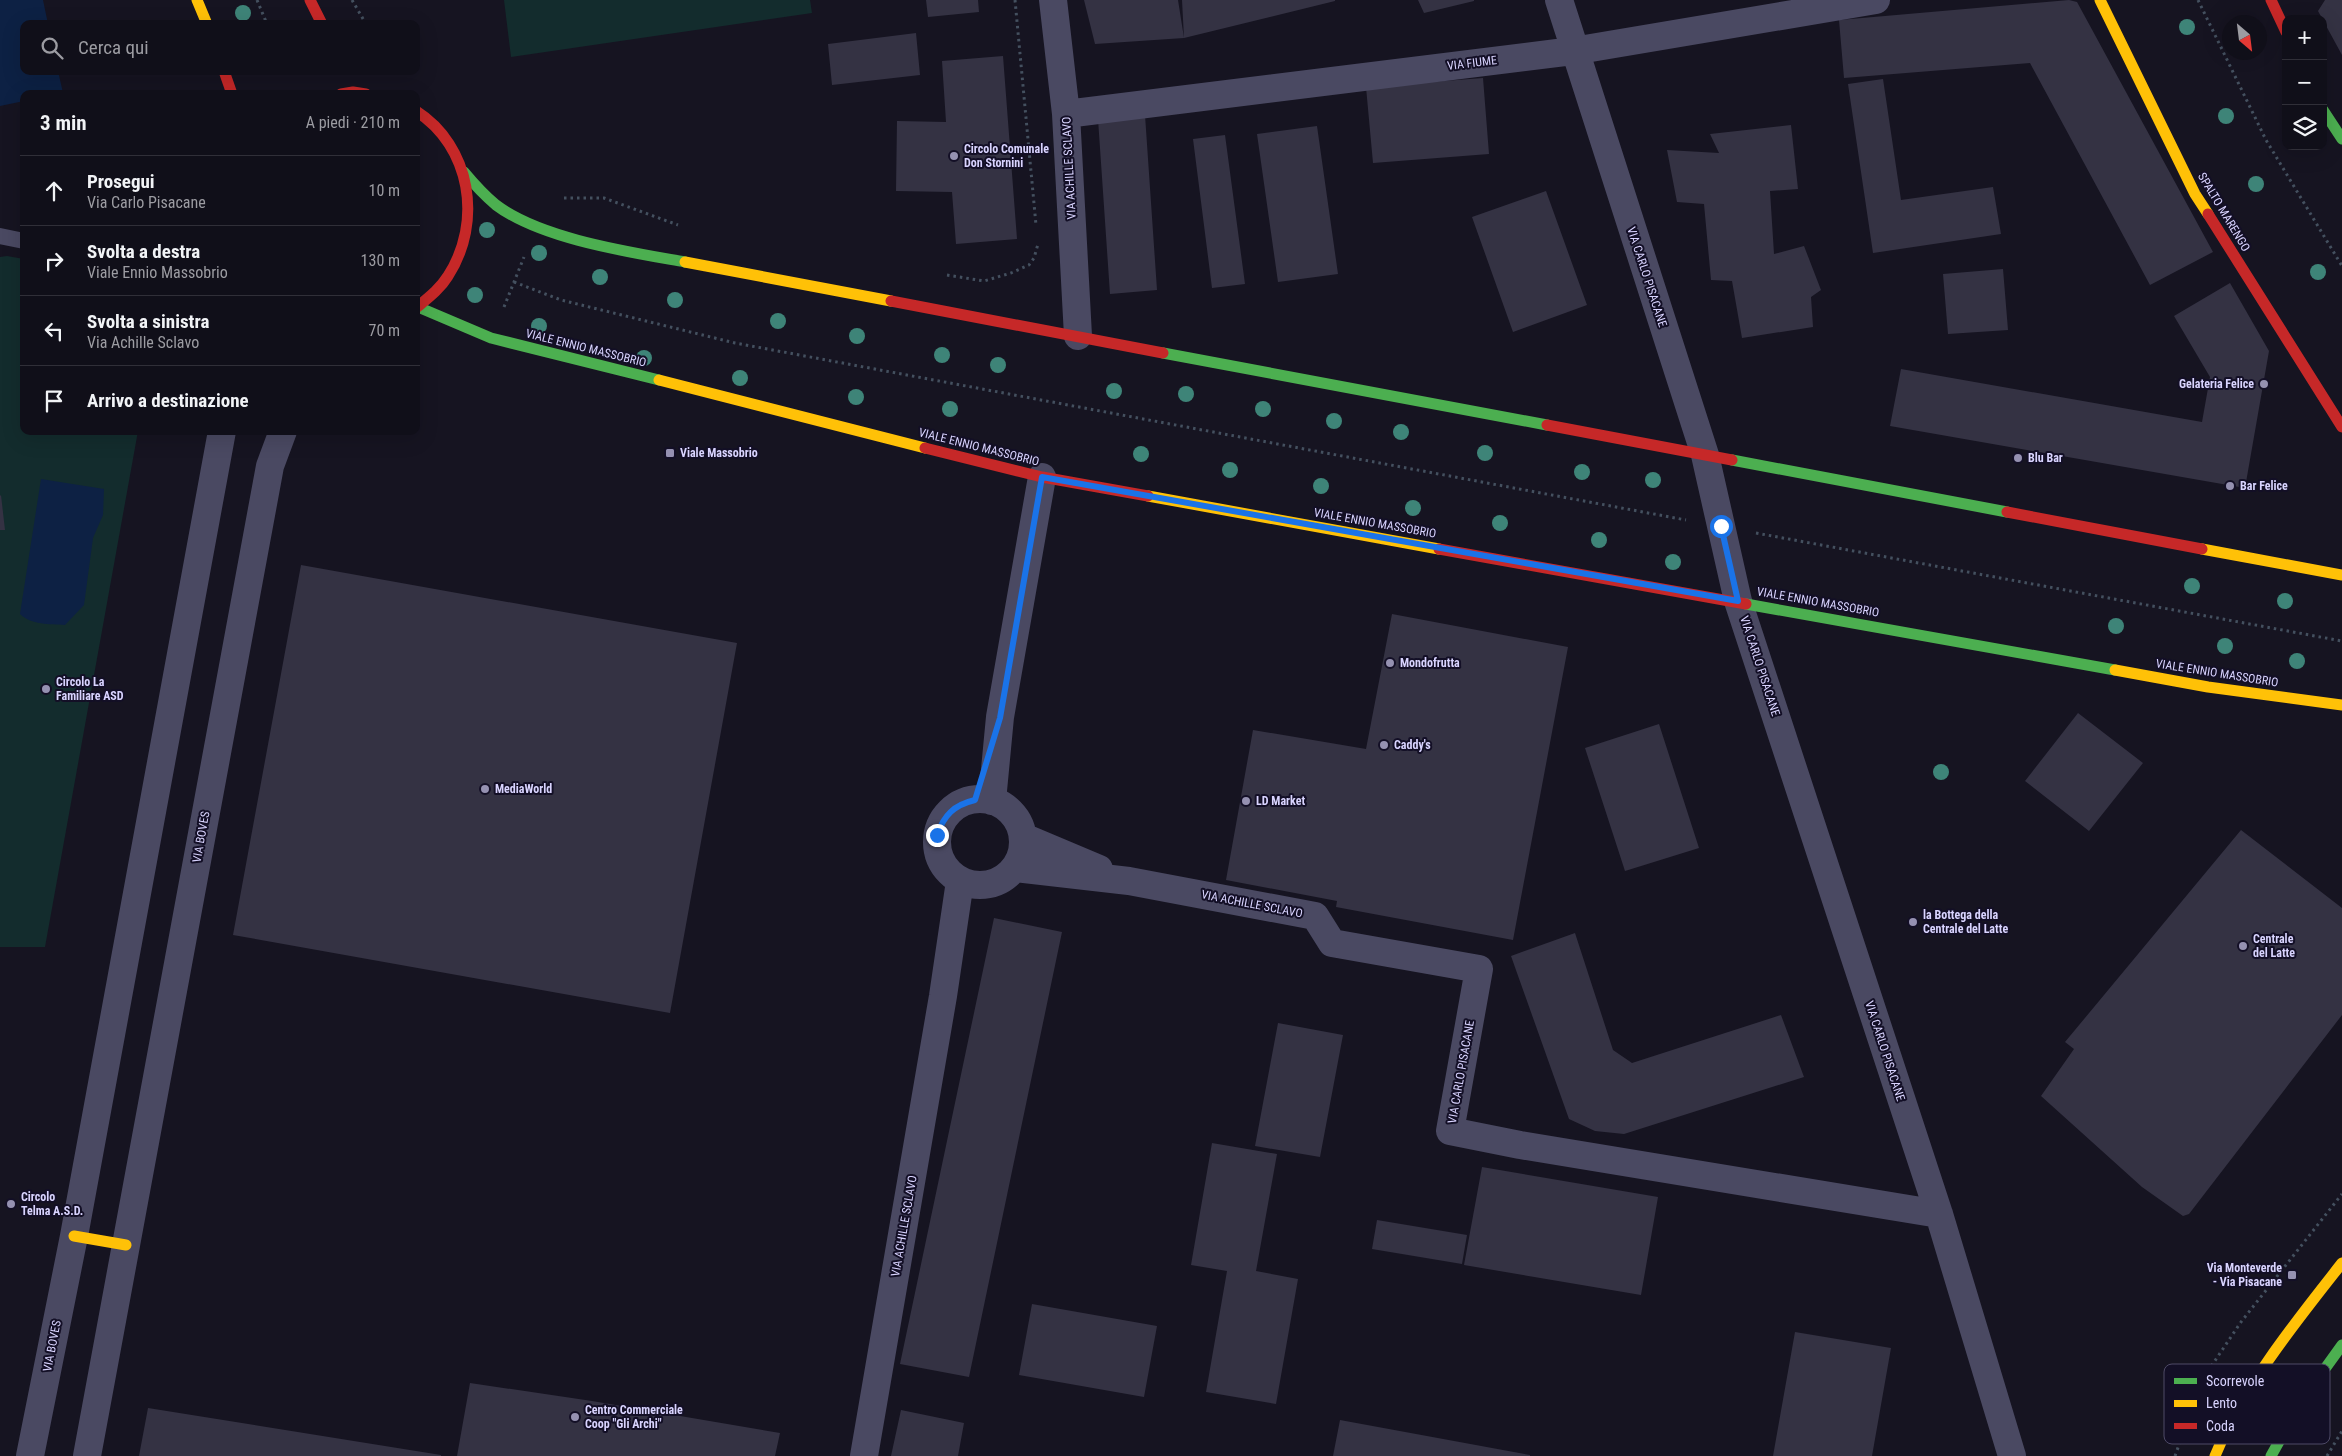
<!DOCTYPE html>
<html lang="it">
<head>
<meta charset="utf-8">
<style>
	:root { --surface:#100f19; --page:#1e1d26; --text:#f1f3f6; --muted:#9c9ca2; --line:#302f38 }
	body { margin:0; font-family:"Roboto Condensed",sans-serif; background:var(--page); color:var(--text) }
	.controls { position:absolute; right:15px; top:15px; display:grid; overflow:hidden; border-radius:10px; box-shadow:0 5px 20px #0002 }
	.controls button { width:45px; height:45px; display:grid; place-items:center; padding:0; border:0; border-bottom:1px solid var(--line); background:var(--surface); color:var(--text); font:25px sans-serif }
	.compass { position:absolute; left:2222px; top:15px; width:45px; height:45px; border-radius:50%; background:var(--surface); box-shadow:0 5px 20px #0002; rotate:152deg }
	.stop { position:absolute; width:15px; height:15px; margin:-11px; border:4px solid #1a73e8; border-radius:50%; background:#fff }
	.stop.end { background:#1a73e8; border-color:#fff; box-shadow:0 1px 5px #0008 }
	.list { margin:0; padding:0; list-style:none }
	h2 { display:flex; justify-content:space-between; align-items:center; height:65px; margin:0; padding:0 20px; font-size:21px }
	h2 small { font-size:16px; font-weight:400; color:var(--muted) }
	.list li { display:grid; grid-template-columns:32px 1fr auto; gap:15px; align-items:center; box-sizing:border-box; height:70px; padding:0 20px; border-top:1px solid var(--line) }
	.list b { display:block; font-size:19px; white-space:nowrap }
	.list p { margin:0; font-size:16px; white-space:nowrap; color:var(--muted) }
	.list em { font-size:16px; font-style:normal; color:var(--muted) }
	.icon { flex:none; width:28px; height:28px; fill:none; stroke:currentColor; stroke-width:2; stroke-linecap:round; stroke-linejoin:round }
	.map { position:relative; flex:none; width:2342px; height:1456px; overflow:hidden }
	.search { position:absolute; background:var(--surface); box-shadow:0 5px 20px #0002; left:20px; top:20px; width:400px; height:55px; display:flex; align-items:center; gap:12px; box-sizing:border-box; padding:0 18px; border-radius:10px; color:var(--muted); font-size:19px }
	.panel { position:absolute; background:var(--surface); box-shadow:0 5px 20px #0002; left:20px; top:90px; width:400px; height:345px; border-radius:10px }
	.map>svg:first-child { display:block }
	.green { fill:#132c2d }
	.water { fill:#0d2144 }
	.building { fill:#343243 }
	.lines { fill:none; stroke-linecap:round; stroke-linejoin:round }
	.path { stroke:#44505f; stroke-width:3; stroke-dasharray:2.5 4; stroke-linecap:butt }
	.lane { stroke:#4a4962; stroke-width:16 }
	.street { stroke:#4a4962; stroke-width:28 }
	.fast { stroke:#4caf50; stroke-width:11 }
	.slow { stroke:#ffc107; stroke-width:11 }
	.jam { stroke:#c62828; stroke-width:11 }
	.tree { fill:#3e8478 }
	.route { stroke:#1a73e8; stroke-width:6 }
	.poi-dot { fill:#9591b1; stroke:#130f26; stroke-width:2 }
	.labels { text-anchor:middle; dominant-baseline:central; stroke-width:4; stroke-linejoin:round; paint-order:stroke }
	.street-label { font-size:12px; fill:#d9d4ff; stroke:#130f26 }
	.poi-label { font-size:12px; font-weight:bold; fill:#d9d4ff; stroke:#130f26; text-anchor:start }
	.key { fill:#130f26; stroke:#4e4a67; stroke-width:1 }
	.key-label { font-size:14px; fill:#d9d4ff }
</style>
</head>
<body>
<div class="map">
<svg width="2342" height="1456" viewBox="0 0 2342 1456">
	<rect width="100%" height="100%" fill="#161421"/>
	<path class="green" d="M504,0H810L812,13L511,57Z
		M7,256L24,259V431H138L45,947H0V257Z"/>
	<path class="water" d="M0,0H43L48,24H24V71H58L63,93L24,94V101L0,106Z
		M41,479L104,489L103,515L93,538L84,605L65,625C50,624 31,625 20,614Z"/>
	<path class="building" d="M926,0H978L979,12L928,17Z
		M1084,0H1178L1184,38L1095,44Z
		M1182,0H1335V1L1184,38Z
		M1418,0H1474V1L1424,13Z
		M2069,0L2077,2L2213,252L2150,285L2030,63L1844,78L1839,20Z
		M2325,0H2342V55L2318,11Z
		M916,33L920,75L832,85L828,44Z
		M1003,56L1017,239L956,244L952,192L896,191L897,121L946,122L942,61Z
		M1483,78L1489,154L1373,163L1366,87Z
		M1883,79L1901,200L1993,187L2001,234L1873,253L1848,84Z
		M1145,115L1157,290L1110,294L1098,119Z
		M1791,125L1798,189L1770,191L1774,254L1804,246L1821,290L1811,297L1813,327L1742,338L1732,281L1711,280L1704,204L1677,202L1667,150L1719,153L1710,134Z
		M1317,126L1338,274L1278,282L1257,134Z
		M1225,135L1245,284L1212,288L1193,139Z
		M1546,191L1587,305L1513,332L1472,217Z
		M2003,269L2008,330L1948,334L1943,274Z
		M2230,283L2269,351L2245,488L1890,426L1901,369L2202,422L2210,377L2174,316Z
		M1,495L5,530H0V496Z
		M301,565L737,643L670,1013L233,935Z
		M1392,614L1568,647L1513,940L1336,907L1337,901L1226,880L1253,730L1366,749Z
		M2078,713L2143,763L2089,831L2025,781Z
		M1659,724L1699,848L1625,871L1585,748Z
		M2241,830L2342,908V1015L2189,1214L2183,1216L2142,1187L2041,1096L2074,1049L2065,1042Z
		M994,918L1062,932L969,1377L900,1364Z
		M1575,933L1613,1050L1632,1063L1781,1015L1804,1077L1624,1134L1595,1131L1569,1119L1511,956Z
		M1278,1023L1343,1035L1320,1157L1255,1146Z
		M1212,1143L1277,1154L1256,1271L1298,1279L1276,1404L1206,1392L1227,1271L1191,1265Z
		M1482,1167L1658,1197L1641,1295L1464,1265Z
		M1377,1220L1467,1235L1462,1264L1372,1249Z
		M1032,1304L1157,1326L1144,1397L1019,1375Z
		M1795,1332L1891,1348L1872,1456H1773Z
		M470,1383L592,1401L780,1433L775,1456H457Z
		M148,1408L441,1455V1456H139Z
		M901,1410L964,1423L958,1456H891Z
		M1340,1420L1530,1455V1456H1333Z"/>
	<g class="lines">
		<path class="path" d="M257,0L267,24
			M352,0L366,24
			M1015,0L1036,225
			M2198,0L2266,140L2342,266
			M564,198H604L678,225
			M947,275L984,281L1011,273L1029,265L1034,258L1038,244
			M514,282L561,300L735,343L1686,520
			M504,307L524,257
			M1756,533L2342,641
			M2175,1456L2202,1380L2241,1322L2342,1194
			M2327,1456L2342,1431"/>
		<path class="lane" d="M0,236L24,241"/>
		<path class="street" d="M1053,0L1066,114L1078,336
			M1559,0L1705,455L1738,601L1939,1214L2012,1456
			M1066,114L1573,51L1876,0
			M937 842a43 43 0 1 1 86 0a43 43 0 1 1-86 0Z
			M992,801L1000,717L1042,477
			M1023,837L1099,869
			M1015,868L1129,881L1315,916L1332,943L1479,969L1450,1131L1520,1145L1939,1214
			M30,1456L74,1236L222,431
			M87,1456L270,466L283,431
			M864,1456L943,996L960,881"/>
		<path class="fast" d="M2323,110L2342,139
			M464,172C474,184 484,195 496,205C541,239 629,252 685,262
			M418,307L491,338L659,380
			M1163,353L1547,425
			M1732,460L2007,512
			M1746,604L2115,670
			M2271,1456L2301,1402L2342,1345"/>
		<path class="slow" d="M197,0L207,24
			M2100,0L2195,194L2208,214
			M685,262L891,301
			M659,380L925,448
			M1148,496L1439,549
			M2202,549L2342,575
			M2115,670L2208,687L2342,705
			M74,1236L126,1245
			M2215,1456C2245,1384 2294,1324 2342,1263"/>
		<path class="jam" d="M310,0L322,24
			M2271,0L2286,32
			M224,71L232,94
			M341,94L353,92L366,94
			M416,111C471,146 483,222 448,276C440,289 428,298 416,308
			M2208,214L2342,427
			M891,301L1163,353
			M1547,425L1732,460
			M925,448L1042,477L1148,496
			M2007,512L2202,549
			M1439,549L1746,604"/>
	</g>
	<g class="tree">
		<circle cx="243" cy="13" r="8"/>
		<circle cx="2187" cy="27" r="8"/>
		<circle cx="2226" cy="116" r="8"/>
		<circle cx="2256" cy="184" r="8"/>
		<circle cx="487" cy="230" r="8"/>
		<circle cx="539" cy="253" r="8"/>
		<circle cx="2318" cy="272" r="8"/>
		<circle cx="600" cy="277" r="8"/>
		<circle cx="475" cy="295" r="8"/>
		<circle cx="675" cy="300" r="8"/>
		<circle cx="778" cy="321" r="8"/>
		<circle cx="539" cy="326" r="8"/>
		<circle cx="857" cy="336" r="8"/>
		<circle cx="942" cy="355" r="8"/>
		<circle cx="644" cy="358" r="8"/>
		<circle cx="998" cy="365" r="8"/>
		<circle cx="740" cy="378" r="8"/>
		<circle cx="1114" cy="391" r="8"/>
		<circle cx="1186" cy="394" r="8"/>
		<circle cx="856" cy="397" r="8"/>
		<circle cx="950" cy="409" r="8"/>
		<circle cx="1263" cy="409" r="8"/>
		<circle cx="1334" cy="421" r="8"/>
		<circle cx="1401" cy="432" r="8"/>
		<circle cx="1485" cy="453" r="8"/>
		<circle cx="1141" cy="454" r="8"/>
		<circle cx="1230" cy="470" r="8"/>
		<circle cx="1582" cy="472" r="8"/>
		<circle cx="1653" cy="480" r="8"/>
		<circle cx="1321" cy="486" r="8"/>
		<circle cx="1413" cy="508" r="8"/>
		<circle cx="1500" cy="523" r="8"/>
		<circle cx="1599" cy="540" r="8"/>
		<circle cx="1673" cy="562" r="8"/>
		<circle cx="2192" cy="586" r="8"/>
		<circle cx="2285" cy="601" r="8"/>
		<circle cx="2116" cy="626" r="8"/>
		<circle cx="2225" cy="646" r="8"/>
		<circle cx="2297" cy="661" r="8"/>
		<circle cx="1941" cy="772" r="8"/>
	</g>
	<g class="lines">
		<path class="route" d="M937,835C944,815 954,805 975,800L1000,718L1042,477L1738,601L1721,526"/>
	</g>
	<g class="poi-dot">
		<circle cx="954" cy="156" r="5"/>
		<circle cx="2264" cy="384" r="5"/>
		<rect x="665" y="448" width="10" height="10" rx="2.5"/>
		<circle cx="2018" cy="458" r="5"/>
		<circle cx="2230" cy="486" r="5"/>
		<circle cx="1390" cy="663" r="5"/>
		<circle cx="46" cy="689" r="5"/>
		<circle cx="1384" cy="745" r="5"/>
		<circle cx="485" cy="789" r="5"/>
		<circle cx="1246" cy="801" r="5"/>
		<circle cx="1913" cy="922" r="5"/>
		<circle cx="2243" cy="946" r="5"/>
		<circle cx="11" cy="1204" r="5"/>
		<rect x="2287" y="1270" width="10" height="10" rx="2.5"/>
		<circle cx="575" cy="1417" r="5"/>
	</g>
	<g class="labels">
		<g class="street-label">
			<text transform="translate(1472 63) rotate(-7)">VIA FIUME</text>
			<text transform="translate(1069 168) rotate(-93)">VIA ACHILLE SCLAVO</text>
			<text transform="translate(2224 212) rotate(59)">SPALTO MARENGO</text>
			<text transform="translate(1647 277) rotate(72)">VIA CARLO PISACANE</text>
			<text transform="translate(586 348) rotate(14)">VIALE ENNIO MASSOBRIO</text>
			<text transform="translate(979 447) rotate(14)">VIALE ENNIO MASSOBRIO</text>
			<text transform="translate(1375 523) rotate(10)">VIALE ENNIO MASSOBRIO</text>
			<text transform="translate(1818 602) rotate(10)">VIALE ENNIO MASSOBRIO</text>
			<text transform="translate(1760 666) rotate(72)">VIA CARLO PISACANE</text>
			<text transform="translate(2217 673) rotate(9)">VIALE ENNIO MASSOBRIO</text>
			<text transform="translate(201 837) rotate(-80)">VIA BOVES</text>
			<text transform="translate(1252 904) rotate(11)">VIA ACHILLE SCLAVO</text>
			<text transform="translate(1885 1051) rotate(72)">VIA CARLO PISACANE</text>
			<text transform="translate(1461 1072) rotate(-80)">VIA CARLO PISACANE</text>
			<text transform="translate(904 1226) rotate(-80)">VIA ACHILLE SCLAVO</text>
			<text transform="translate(52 1346) rotate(-79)">VIA BOVES</text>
		</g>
		<g class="poi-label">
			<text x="964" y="149">Circolo Comunale<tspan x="964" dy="14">Don Stornini</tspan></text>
			<text x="2254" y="384" text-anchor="end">Gelateria Felice</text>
			<text x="680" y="453">Viale Massobrio</text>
			<text x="2028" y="458">Blu Bar</text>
			<text x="2240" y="486">Bar Felice</text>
			<text x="1400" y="663">Mondofrutta</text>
			<text x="56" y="682">Circolo La<tspan x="56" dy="14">Familiare ASD</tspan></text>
			<text x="1394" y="745">Caddy's</text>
			<text x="495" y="789">MediaWorld</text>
			<text x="1256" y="801">LD Market</text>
			<text x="1923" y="915">la Bottega della<tspan x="1923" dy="14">Centrale del Latte</tspan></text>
			<text x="2253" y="939">Centrale<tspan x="2253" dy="14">del Latte</tspan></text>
			<text x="21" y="1197">Circolo<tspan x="21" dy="14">Telma A.S.D.</tspan></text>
			<text x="2282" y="1268" text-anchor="end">Via Monteverde<tspan x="2282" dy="14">- Via Pisacane</tspan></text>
			<text x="585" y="1410">Centro Commerciale<tspan x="585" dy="14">Coop "Gli Archi"</tspan></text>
		</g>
	</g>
	<rect x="2164" y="1364" width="166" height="80" rx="8" class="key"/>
	<rect x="2174" y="1378" width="23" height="6" fill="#4caf50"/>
	<rect x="2174" y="1400" width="23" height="7" fill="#ffc107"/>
	<rect x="2174" y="1423" width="23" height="6" fill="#c62828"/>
	<g class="key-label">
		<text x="2206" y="1386">Scorrevole</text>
		<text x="2206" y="1408">Lento</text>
		<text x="2206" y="1431">Coda</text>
	</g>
</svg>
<div class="controls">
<button>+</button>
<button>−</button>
<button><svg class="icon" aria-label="layers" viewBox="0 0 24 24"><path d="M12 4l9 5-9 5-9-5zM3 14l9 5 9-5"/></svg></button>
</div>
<svg class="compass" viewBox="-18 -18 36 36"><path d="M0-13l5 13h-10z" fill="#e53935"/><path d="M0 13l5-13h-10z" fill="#9c9ca2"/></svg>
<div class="stop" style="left:1721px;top:526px"></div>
<div class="stop end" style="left:937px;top:835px"></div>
<div class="search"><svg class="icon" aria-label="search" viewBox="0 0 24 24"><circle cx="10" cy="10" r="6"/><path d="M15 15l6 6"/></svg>Cerca qui</div>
<section class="panel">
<h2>3 min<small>A piedi · 210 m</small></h2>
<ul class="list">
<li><svg class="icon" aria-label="ahead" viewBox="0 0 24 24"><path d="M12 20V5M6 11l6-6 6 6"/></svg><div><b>Prosegui</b><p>Via Carlo Pisacane</p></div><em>10 m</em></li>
<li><svg class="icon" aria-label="right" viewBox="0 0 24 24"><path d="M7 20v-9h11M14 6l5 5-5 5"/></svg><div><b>Svolta a destra</b><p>Viale Ennio Massobrio</p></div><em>130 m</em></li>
<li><svg class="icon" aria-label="left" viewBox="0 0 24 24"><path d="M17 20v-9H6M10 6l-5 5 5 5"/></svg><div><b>Svolta a sinistra</b><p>Via Achille Sclavo</p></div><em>70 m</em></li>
<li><svg class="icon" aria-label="arrive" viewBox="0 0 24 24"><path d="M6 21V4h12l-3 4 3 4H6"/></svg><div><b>Arrivo a destinazione</b></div></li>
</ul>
</section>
</div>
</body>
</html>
